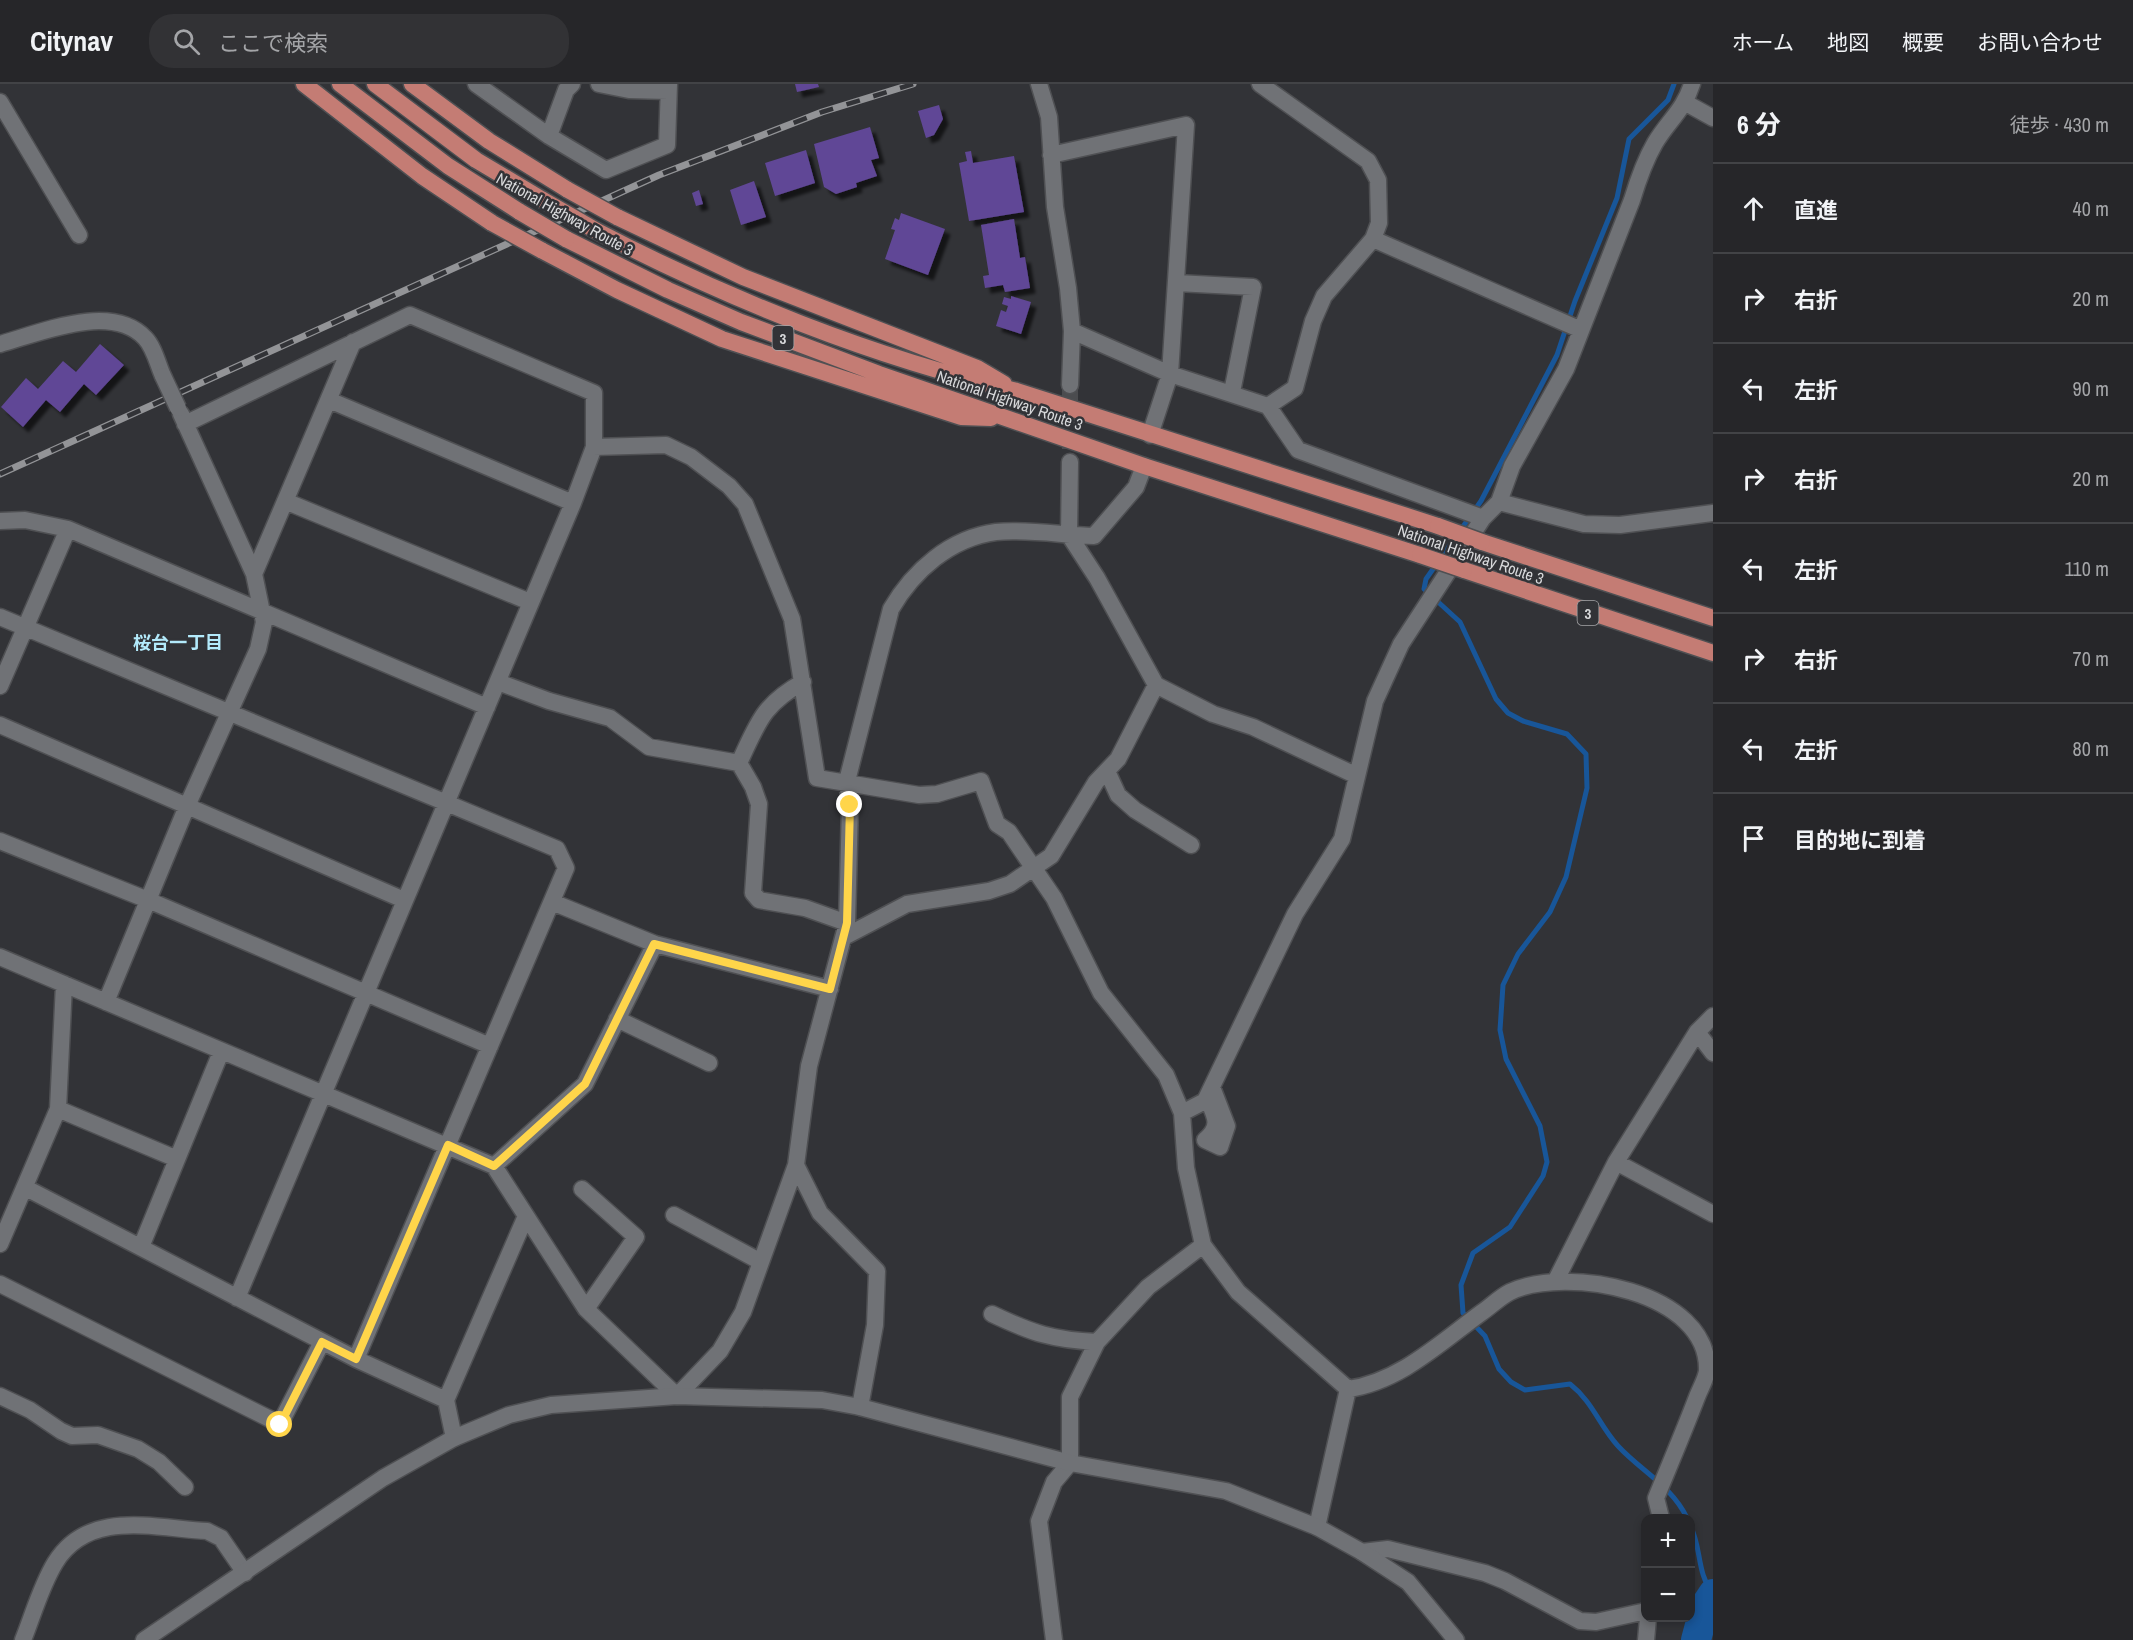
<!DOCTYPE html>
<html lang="ja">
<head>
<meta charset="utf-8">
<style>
	:root { --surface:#262629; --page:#323235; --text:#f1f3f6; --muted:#a4a5a8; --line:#424346 }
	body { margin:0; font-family:"Archivo Narrow","Noto Sans JP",sans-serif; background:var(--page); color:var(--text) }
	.controls { position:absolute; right:18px; bottom:18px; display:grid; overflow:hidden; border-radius:12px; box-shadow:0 3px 9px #0003 }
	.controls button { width:54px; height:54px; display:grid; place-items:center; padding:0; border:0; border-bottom:2px solid var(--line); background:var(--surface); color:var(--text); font:30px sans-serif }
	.stop { position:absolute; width:18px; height:18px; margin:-14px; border:4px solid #ffd54a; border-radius:50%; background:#fff }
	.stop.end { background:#ffd54a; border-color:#fff; box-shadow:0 2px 6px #0008 }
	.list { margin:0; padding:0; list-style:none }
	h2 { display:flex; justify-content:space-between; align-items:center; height:78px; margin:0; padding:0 24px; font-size:26px }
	h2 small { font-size:20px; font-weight:400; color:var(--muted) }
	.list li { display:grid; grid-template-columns:39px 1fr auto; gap:18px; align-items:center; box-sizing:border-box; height:90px; padding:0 24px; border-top:2px solid var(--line) }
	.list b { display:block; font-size:22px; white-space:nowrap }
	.list em { font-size:20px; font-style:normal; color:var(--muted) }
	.icon { flex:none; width:33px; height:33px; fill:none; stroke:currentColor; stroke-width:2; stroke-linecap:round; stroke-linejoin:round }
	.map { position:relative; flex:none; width:1713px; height:1556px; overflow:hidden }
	header { display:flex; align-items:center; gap:36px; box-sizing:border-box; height:84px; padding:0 30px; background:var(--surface); border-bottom:2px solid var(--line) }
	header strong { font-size:28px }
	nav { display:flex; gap:33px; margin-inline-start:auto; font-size:21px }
	.search { width:420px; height:54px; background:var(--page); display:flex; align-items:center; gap:15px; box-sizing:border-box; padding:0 21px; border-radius:24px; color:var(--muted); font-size:22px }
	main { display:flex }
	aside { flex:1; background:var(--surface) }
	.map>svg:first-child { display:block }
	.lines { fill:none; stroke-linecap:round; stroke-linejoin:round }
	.stream { stroke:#185699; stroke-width:5 }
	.river { stroke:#185699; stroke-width:30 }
	.building { fill:#604796; filter:url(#shadow) }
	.minor-tunnel { stroke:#4b4c4f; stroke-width:16; stroke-dasharray:16 8; stroke-linecap:butt }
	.minor-casing { stroke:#4f5053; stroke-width:19 }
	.tertiary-casing { stroke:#4f5053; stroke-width:19 }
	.trunk-casing { stroke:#4f5053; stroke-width:19 }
	.minor { stroke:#707276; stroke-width:16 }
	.tertiary { stroke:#707276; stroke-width:16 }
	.trunk { stroke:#c47c74; stroke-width:16 }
	.rail-casing { stroke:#939497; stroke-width:7 }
	.rail { stroke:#323337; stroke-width:4.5; stroke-dasharray:14; stroke-linecap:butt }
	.minor-bridge-casing { stroke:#4f5053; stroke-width:19; stroke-linecap:butt }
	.trunk-bridge-casing { stroke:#4f5053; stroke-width:19; stroke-linecap:butt }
	.minor-bridge { stroke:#707276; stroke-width:16 }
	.trunk-bridge { stroke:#c47c74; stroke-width:16 }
	.route { stroke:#ffd54a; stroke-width:8 }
	.labels { text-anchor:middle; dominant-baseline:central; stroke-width:5; stroke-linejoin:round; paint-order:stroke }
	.shield { fill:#323337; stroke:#a6a6a9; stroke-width:1.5 }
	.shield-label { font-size:15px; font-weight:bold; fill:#d7d8da }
	.street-label { font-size:16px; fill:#d7d8da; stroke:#323337 }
	.neighbourhood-label { font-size:18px; font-weight:bold; fill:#b3eafb; stroke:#323337 }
</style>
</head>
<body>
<header>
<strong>Citynav</strong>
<div class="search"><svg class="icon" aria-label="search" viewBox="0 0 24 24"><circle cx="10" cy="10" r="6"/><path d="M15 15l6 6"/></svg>ここで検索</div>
<nav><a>ホーム</a><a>地図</a><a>概要</a><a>お問い合わせ</a></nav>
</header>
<main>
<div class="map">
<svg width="1713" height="1556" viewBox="0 0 1713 1556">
	<defs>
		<filter id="shadow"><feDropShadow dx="5.5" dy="5.5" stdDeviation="1.5" flood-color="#0009"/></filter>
	</defs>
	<rect width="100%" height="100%" fill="#323337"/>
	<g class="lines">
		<path class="stream" d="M1674,0L1668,16L1629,55L1617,114L1575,217L1557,271L1481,417L1426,495L1424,505L1460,538L1496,615L1508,629L1523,637L1567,650L1586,670L1587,704L1566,793L1550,828L1518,870L1503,901L1500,946L1506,975L1540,1042L1547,1078L1543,1092L1510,1143L1473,1169L1461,1201L1463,1229L1485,1252L1499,1285L1511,1298L1525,1306L1570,1300C1593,1318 1599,1341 1618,1362C1641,1387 1672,1402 1687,1434
			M1690,1441C1702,1464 1696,1488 1713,1510"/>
		<path class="river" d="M1696,1556L1705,1522L1713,1510"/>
	</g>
	<path class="building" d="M795,0H818L819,3L797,8Z
		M939,21L943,35L934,51L926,54L918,27Z
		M870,43L879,74L871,76L877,92L856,99L857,103L836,110L824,103L814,60Z
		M806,66L815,99L775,112L765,79Z
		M971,67L973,79L1014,72L1024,128L969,137L959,79L967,77L965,68Z
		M754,97L766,133L741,141L730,106Z
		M699,106L703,120L696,122L692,109Z
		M901,129L945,145L928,191L885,175L895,146L891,145L895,134L899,136Z
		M1014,135L1020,174L1025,173L1030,204L1005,208L1003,201L985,204L983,192L989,191L981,141Z
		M1011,212L1031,218L1021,250L996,242L1001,226L1006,228L1008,222L1002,220L1004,213L1011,215Z
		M100,260L124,281L96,311L84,300L60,328L46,316L23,343L1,323L26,294L38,305L63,277L76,288Z"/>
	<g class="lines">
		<path class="minor-tunnel" d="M1070,301V378"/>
		<defs>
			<path id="minor" d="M476,0L549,52L606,86L667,61L669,0
				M599,0L629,6L668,7
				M1039,0L1049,33L1055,123L1068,204L1072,247L1070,301
				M1260,0L1368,77L1378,96L1379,139L1373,155L1324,212L1313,237L1295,304L1268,322
				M0,18L79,151
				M1686,19L1713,34
				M549,52L566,6L572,0
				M1051,71L1186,41L1170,290L1150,351
				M1373,155L1579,245
				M1177,199L1253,203L1232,308
				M1072,247L1170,290L1268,322L1298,366L1483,434
				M0,260C40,249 111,218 145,254C154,263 158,281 163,292
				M329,316L573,419
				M185,340L410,231L594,309V363L573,419L237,1214
				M594,363L666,361L691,373L729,402L745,420L792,535L817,694L919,711L937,710L981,697L997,740L1009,748L1054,814L1101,909L1166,991L1182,1029L1186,1084L1203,1161L1238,1208L1348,1305C1399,1298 1440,1259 1481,1229C1490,1223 1500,1213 1510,1208C1566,1181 1710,1207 1707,1287C1706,1295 1700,1305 1697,1313C1684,1347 1670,1380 1656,1414L1661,1434
				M1070,378L1069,451L1097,494L1156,601L1213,630L1253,643L1355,691
				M285,417L530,518
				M1499,418L1584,440L1620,441L1713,429
				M0,437L25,436L68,445L487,623
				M254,490L353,258
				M0,533L557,765L566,784L356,1275
				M498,598L549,617L610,634L649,663L739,679C758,639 762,621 803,598
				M0,602L68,445
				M0,641L404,816
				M739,679L753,703L759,720L753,809L759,816L805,824L847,839
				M1107,687L1118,711L1135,726L1191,761
				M0,757L148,816L490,962
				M552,818L655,860L830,905
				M844,853L907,820L989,807L1010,800L1051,772L1096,698L1118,675L1156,601
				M0,873L494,1082L586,1225L677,1312L720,1267L743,1228L796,1081L809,982L847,839L850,721L847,697L891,525C913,487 950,454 996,448C1027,445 1062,451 1094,452L1136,403L1144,382
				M106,918L187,722L258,565L264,538L254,490L181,330
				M617,935L709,979
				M1697,948L1713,969
				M1207,1014C1215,1032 1222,1042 1205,1056L1220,1063L1227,1042L1212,1003
				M58,1025L177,1075
				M1182,1029L1205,1017L1295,830L1342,755L1375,617L1401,560L1483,434L1499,418L1512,382L1566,285L1632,116C1638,96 1644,78 1655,59C1668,37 1684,26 1692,0
				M1616,1078L1713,1130
				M796,1081L820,1129L877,1187L875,1241L860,1323
				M494,1082L585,1000L655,860
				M26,1104L356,1275L446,1316L454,1354
				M582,1105L636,1153L586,1225
				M674,1131L761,1178
				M0,1160L58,1025L64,900
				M141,1163L221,968
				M1556,1196L1616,1078L1697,948L1713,932
				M0,1200L280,1340L322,1258
				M992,1230C1032,1249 1053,1256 1097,1258
				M0,1312L30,1326L61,1347L72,1352L98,1351L138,1365L159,1378L185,1403
				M446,1316L526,1132
				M1317,1443L1348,1305
				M1362,1468L1388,1465L1485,1489L1505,1497L1580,1537L1596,1538L1646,1527
				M23,1556C33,1531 41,1502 55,1479C88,1425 153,1444 207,1447L221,1454L245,1489
				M1054,1556L1039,1437L1054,1398L1070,1379V1313L1097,1258L1148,1203L1203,1161
				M1646,1556L1648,1534"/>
			<path id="tertiary" d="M144,1556L383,1394L454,1354L509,1331L551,1321L677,1312L822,1316L860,1323L1070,1379L1226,1407L1317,1443L1362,1468L1408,1498L1456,1556"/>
			<path id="trunk" d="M304,0L422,92L492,139
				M340,0L448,82L520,128
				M375,0L476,76L543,116
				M412,0L489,57L568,106
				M617,133L743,193L977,284L1004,300
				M595,146C725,214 874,274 1017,307L1438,442
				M566,155L668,206L741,238L879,290L1144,382L1420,471
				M541,166L617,206L722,255L961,333L991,334
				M1482,458L1713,534
				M1464,486L1713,569"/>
		</defs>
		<use href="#minor" class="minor-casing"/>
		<use href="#tertiary" class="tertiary-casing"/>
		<use href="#trunk" class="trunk-casing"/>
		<use href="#minor" class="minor"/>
		<use href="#tertiary" class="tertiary"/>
		<use href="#trunk" class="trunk"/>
		<defs>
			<path id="rail" d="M0,390L659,91L822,28L913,0"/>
		</defs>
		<use href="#rail" class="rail-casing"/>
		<use href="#rail" class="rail"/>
		<defs>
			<path id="minor-bridge" d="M163,292L178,324"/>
			<path id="trunk-bridge" d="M568,106L617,133
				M543,116L595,146
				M520,128L566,155
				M492,139L541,166
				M1438,442L1482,458
				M1420,471L1464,486"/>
		</defs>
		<use href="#minor-bridge" class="minor-bridge-casing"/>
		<use href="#trunk-bridge" class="trunk-bridge-casing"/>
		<use href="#minor-bridge" class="minor-bridge"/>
		<use href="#trunk-bridge" class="trunk-bridge"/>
	</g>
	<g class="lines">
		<path class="route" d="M280,1341L322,1258L356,1275L448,1061L494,1082L585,1000L654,860L830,905L847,839L850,721"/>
	</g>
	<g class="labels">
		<g class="shield">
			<rect x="772.5" y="242" width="21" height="24" rx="4.5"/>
			<rect x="1577.5" y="517" width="21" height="24" rx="4.5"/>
		</g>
		<g class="shield-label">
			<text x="783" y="254">3</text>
			<text x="1588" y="529">3</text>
		</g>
		<g class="street-label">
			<text transform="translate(565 130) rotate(29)">National Highway Route 3</text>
			<text transform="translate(1010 316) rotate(19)">National Highway Route 3</text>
			<text transform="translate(1471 470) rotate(19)">National Highway Route 3</text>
		</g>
		<g class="neighbourhood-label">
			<text x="178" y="558">桜台一丁目</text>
		</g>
	</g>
</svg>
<div class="controls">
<button>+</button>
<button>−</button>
</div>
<div class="stop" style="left:280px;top:1341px"></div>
<div class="stop end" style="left:850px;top:721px"></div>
</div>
<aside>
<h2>6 分<small>徒歩 · 430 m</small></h2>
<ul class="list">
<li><svg class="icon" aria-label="ahead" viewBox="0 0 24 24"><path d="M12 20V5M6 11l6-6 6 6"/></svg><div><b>直進</b></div><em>40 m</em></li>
<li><svg class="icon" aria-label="right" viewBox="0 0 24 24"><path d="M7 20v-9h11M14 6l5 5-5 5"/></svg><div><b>右折</b></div><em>20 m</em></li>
<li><svg class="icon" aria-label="left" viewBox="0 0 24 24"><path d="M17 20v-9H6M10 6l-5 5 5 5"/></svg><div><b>左折</b></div><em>90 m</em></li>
<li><svg class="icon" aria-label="right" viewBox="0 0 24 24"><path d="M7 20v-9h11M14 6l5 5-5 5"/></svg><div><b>右折</b></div><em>20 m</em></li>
<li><svg class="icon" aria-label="left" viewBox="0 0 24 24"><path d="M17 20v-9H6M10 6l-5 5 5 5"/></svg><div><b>左折</b></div><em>110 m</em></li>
<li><svg class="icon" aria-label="right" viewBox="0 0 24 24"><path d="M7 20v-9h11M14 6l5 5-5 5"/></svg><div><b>右折</b></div><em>70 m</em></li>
<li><svg class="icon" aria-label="left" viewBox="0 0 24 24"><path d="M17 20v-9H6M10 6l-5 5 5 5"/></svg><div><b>左折</b></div><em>80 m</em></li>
<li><svg class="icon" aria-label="arrive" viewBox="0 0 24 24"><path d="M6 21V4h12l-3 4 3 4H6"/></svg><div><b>目的地に到着</b></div></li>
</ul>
</aside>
</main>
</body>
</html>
